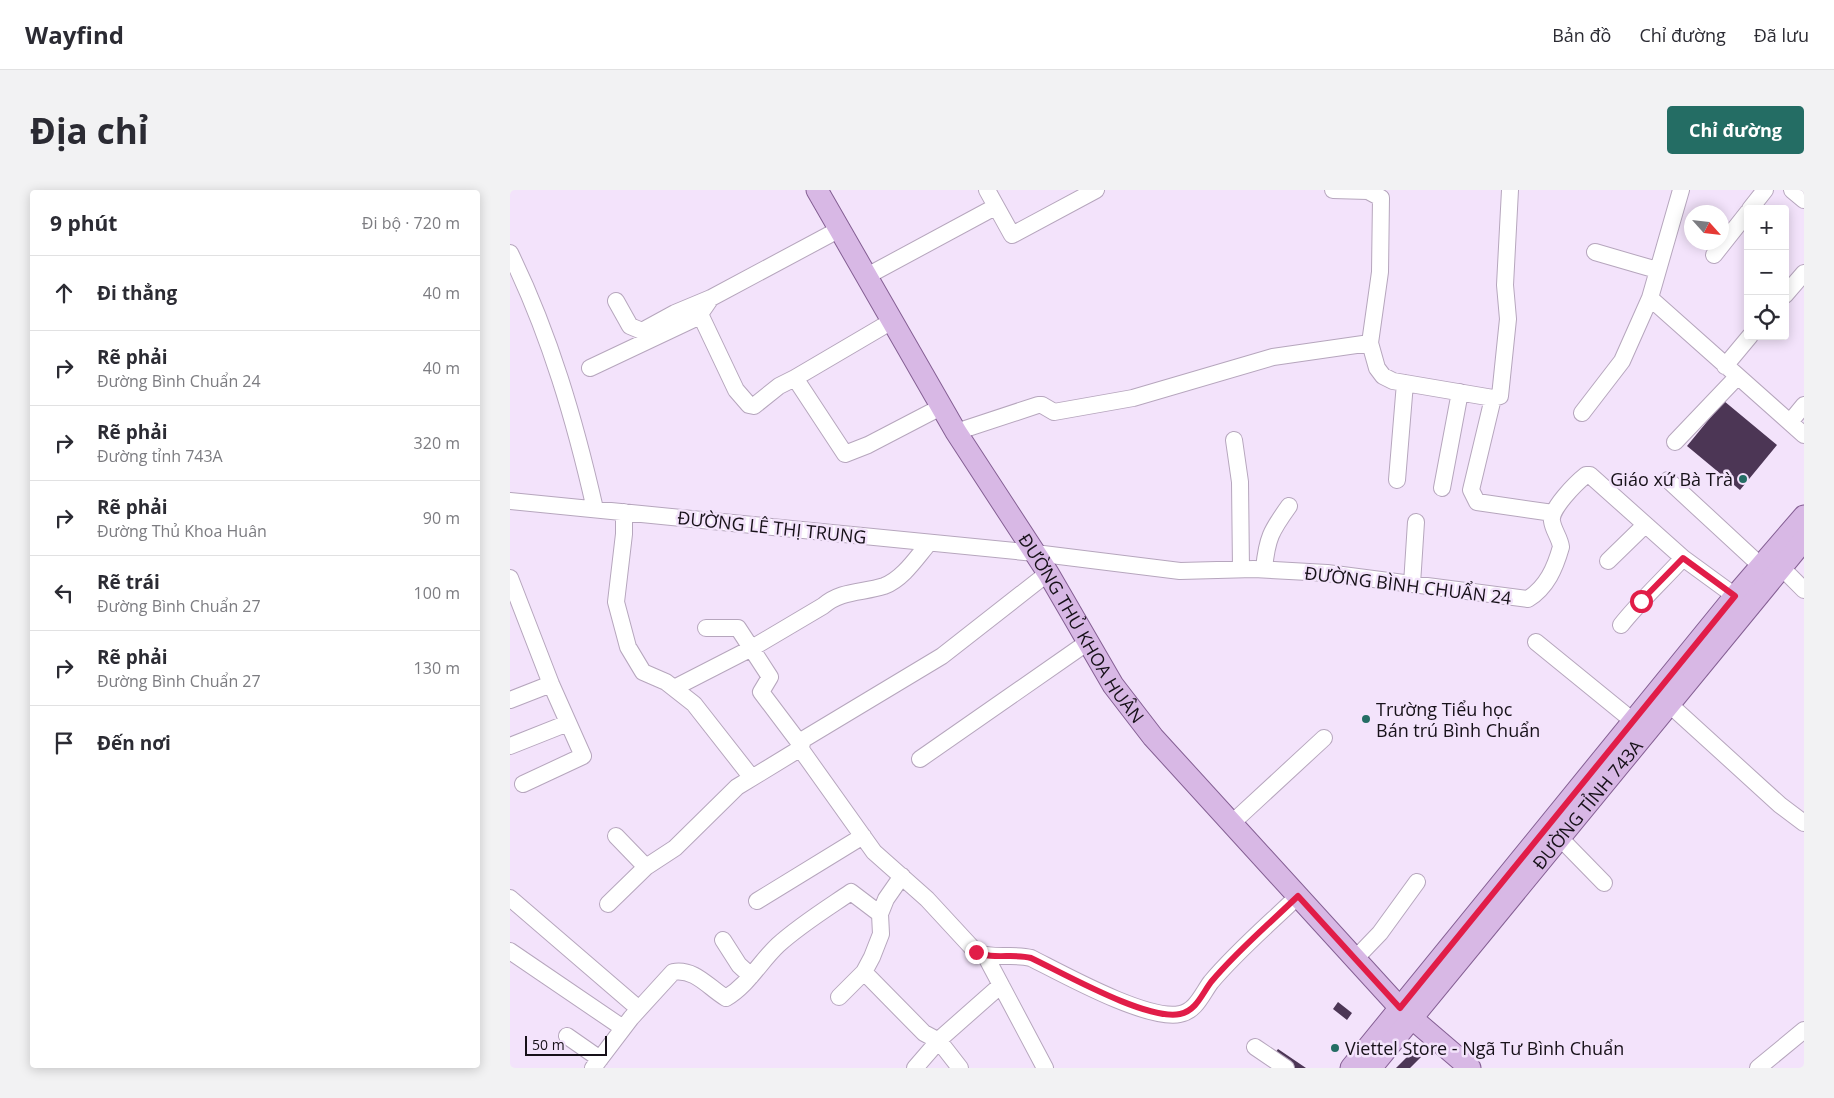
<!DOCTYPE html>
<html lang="vi">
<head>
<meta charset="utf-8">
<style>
	:root { --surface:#fff; --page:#f2f2f3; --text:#2b2b33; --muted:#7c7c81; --line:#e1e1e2; --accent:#246d64 }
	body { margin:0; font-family:"Open Sans",sans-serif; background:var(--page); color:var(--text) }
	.controls { position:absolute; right:15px; top:15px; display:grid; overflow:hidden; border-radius:5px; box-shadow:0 2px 12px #0003 }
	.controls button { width:45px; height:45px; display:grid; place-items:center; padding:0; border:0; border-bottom:1px solid var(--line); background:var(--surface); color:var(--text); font:25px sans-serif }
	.compass { position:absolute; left:1174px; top:15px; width:45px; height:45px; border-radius:50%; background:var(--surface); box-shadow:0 2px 12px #0003; rotate:117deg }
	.scale { position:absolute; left:15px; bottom:12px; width:82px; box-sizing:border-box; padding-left:5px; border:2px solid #171119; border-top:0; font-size:14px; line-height:18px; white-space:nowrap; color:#171119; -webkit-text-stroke:4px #f3e3fb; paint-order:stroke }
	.stop { position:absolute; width:15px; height:15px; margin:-11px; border:4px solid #e11d48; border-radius:50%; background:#fff }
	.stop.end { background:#e11d48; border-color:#fff; box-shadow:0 1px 5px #0008 }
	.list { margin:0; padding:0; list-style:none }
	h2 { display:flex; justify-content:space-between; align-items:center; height:65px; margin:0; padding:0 20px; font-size:21px }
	h2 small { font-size:16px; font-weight:400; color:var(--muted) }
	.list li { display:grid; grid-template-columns:32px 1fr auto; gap:15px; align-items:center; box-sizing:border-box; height:75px; padding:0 20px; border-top:1px solid var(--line) }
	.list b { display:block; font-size:19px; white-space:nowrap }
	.list p { margin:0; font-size:16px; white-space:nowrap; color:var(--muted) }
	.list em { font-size:16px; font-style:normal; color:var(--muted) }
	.icon { flex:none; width:28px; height:28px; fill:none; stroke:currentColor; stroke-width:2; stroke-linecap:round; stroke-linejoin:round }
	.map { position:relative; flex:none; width:1294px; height:878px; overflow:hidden; border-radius:5px }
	header { display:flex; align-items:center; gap:30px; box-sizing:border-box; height:70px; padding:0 25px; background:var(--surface); border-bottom:1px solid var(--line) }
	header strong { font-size:24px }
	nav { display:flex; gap:28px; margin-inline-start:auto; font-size:18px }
	.intro { display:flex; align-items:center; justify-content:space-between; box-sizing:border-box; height:120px; padding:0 30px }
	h1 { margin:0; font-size:35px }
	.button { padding:12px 22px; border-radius:5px; background:var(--accent); color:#fff; font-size:18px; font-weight:700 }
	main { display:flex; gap:30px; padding:0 30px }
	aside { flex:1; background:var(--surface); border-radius:5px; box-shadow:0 2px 12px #0003 }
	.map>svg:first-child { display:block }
	.building { fill:#4c3655 }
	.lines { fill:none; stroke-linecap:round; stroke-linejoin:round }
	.minor-casing { stroke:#b6a6bd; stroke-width:18 }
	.major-casing { stroke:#845f93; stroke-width:23 }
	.minor { stroke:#fff; stroke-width:16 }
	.major { stroke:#d8b8e5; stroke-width:21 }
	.route { stroke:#e11d48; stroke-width:6 }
	.poi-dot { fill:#246d64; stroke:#f3e3fb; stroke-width:2 }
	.labels { text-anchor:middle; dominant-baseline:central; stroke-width:5; stroke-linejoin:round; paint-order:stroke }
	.poi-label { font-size:18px; fill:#171119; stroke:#f3e3fb; text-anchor:start }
	.street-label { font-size:18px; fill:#171119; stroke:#f3e3fb }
</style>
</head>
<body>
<header>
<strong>Wayfind</strong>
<nav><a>Bản đồ</a><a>Chỉ đường</a><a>Đã lưu</a></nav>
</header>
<div class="intro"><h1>Địa chỉ</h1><a class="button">Chỉ đường</a></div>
<main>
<aside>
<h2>9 phút<small>Đi bộ · 720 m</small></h2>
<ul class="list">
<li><svg class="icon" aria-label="ahead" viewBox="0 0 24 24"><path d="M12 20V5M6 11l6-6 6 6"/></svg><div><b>Đi thẳng</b></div><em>40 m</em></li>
<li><svg class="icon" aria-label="right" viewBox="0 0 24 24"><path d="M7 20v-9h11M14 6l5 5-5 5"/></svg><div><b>Rẽ phải</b><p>Đường Bình Chuẩn 24</p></div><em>40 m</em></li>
<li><svg class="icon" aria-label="right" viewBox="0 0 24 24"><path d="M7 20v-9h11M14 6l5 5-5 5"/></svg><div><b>Rẽ phải</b><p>Đường tỉnh 743A</p></div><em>320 m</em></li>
<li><svg class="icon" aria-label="right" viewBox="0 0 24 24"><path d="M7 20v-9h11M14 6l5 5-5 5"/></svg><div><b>Rẽ phải</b><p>Đường Thủ Khoa Huân</p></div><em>90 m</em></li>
<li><svg class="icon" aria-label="left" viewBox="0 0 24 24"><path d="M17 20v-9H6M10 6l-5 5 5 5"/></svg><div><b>Rẽ trái</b><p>Đường Bình Chuẩn 27</p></div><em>100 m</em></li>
<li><svg class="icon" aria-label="right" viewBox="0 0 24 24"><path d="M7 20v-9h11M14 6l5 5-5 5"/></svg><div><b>Rẽ phải</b><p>Đường Bình Chuẩn 27</p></div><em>130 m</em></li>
<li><svg class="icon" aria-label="arrive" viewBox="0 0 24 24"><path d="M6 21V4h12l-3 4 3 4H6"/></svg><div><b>Đến nơi</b></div></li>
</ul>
</aside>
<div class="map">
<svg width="1294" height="878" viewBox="0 0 1294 878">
	<rect width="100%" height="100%" fill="#f3e3fb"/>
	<path class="building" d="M1214,211L1267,255L1230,300L1177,256Z
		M828,812L842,823L837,830L823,819Z
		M768,859L796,878H782L763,866Z
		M904,860L911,867L900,878H886Z"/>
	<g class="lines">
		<defs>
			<path id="minor" d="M477,0L502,45L586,0
				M823,0L858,1L871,8L870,82L860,153L867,178L873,186L883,191L983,208L990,206L998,129L995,95L1000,0
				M1171,0L1140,108L1294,245
				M1282,0L1294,10
				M1240,19L1255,0
				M1085,62L1147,80
				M0,63C40,145 65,231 85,319
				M1204,65L1238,22
				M357,86L485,17
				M1275,105L1294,83
				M106,111L120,136L132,141L165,123L201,108
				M190,124L226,200L239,215L244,216L269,196L285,188
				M382,131L285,188L335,264L358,255L431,217
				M1215,176L1240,146
				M80,178L188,127L201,108L330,39
				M983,208L961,300L967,312L1043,323
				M1072,223L1112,171L1140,108
				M1280,232L1294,215
				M446,242L528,215H532L544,222L623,208L763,167L860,153
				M724,250L730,292L731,379
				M1165,252L1227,187
				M887,290L895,193
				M1158,290L1251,376
				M932,298L950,202
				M0,311L525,363L670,381L744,379L817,383L1018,409C1037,397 1045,378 1051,357C1050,348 1043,340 1042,331C1040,319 1066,293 1076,285H1080L1173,368L1225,406
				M114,322V344L106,412L118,457L133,482L156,492L184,514L242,588
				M1098,371L1135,335
				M1271,377L1294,400
				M754,379C757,348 761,341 779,316
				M538,383L432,466L294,549L291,555L292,561L364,662L417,709L466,762C482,770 504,763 521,768C553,784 637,831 670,824C686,821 692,804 701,792C727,761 759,734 788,706
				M0,388L41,494L73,566L13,594
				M902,394L906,332
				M1111,435C1130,411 1152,391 1173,368
				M196,438H228L260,487L251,502L291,555
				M1026,452L1123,531
				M164,498L242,458L313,416C331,400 353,403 374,396C393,389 407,367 419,353
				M0,510L41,494
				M1159,514L1270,615L1294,633
				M0,556L58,533
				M410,569L578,452
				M722,633L814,548
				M106,646L136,677
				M1050,648L1094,693
				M0,708L129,819
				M247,711L353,646
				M98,714L136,677L165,658L227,597L291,558
				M213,750L229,775L241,786
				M0,761L113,838
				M475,765L535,878
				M845,769L870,743L907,692
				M354,782L414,843L429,851L450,878
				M329,807L354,782L362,767L371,744L370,724L376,709L392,686
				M57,846L90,869
				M745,857L776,878
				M83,878L121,828L163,782C185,778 199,798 216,808C238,795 250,772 268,755C290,735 316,719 341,702L370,724
				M405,878L431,848L491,795
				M1248,878L1294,840"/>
			<g id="major">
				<path id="s1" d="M307,0L446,242L538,383L603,495L643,547L890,818L960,878"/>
				<path d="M841,878L1225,406L1294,326"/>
				<path id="s2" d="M861,878L1294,350"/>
			</g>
		</defs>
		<use href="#minor" class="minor-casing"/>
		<use href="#major" class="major-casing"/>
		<use href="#minor" class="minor"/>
		<use href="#major" class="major"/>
	</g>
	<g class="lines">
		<path class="route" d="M466,762C482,770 504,763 521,768C553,783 637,831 670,824C686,821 692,804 701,792C727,761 759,734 788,706L890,818L1225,406L1173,368L1131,411"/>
	</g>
	<g class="poi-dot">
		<circle cx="1233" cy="289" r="5"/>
		<circle cx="856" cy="529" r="5"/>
		<circle cx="825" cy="858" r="5"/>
	</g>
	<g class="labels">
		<g class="poi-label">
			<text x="1223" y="289" text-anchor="end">Giáo xứ Bà Trà</text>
			<text x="866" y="519">Trường Tiểu học<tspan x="866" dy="21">Bán trú Bình Chuẩn</tspan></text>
			<text x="835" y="858">Viettel Store - Ngã Tư Bình Chuẩn</text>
		</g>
		<g class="street-label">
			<text transform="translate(262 337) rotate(6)">ĐƯỜNG LÊ THỊ TRUNG</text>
			<text transform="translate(898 395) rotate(7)">ĐƯỜNG BÌNH CHUẨN 24</text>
			<text stroke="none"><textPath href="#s1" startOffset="512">ĐƯỜNG THỦ KHOA HUÂN</textPath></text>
			<text stroke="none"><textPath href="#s2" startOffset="341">ĐƯỜNG TỈNH 743A</textPath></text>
		</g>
	</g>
</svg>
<div class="controls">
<button>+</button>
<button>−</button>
<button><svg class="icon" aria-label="locate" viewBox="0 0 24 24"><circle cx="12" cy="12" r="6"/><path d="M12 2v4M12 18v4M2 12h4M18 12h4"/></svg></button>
</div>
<svg class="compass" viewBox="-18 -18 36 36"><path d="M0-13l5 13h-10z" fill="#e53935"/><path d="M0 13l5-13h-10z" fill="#7c7c81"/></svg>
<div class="scale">50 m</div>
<div class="stop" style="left:1131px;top:411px"></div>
<div class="stop end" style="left:466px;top:762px"></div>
</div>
</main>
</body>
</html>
